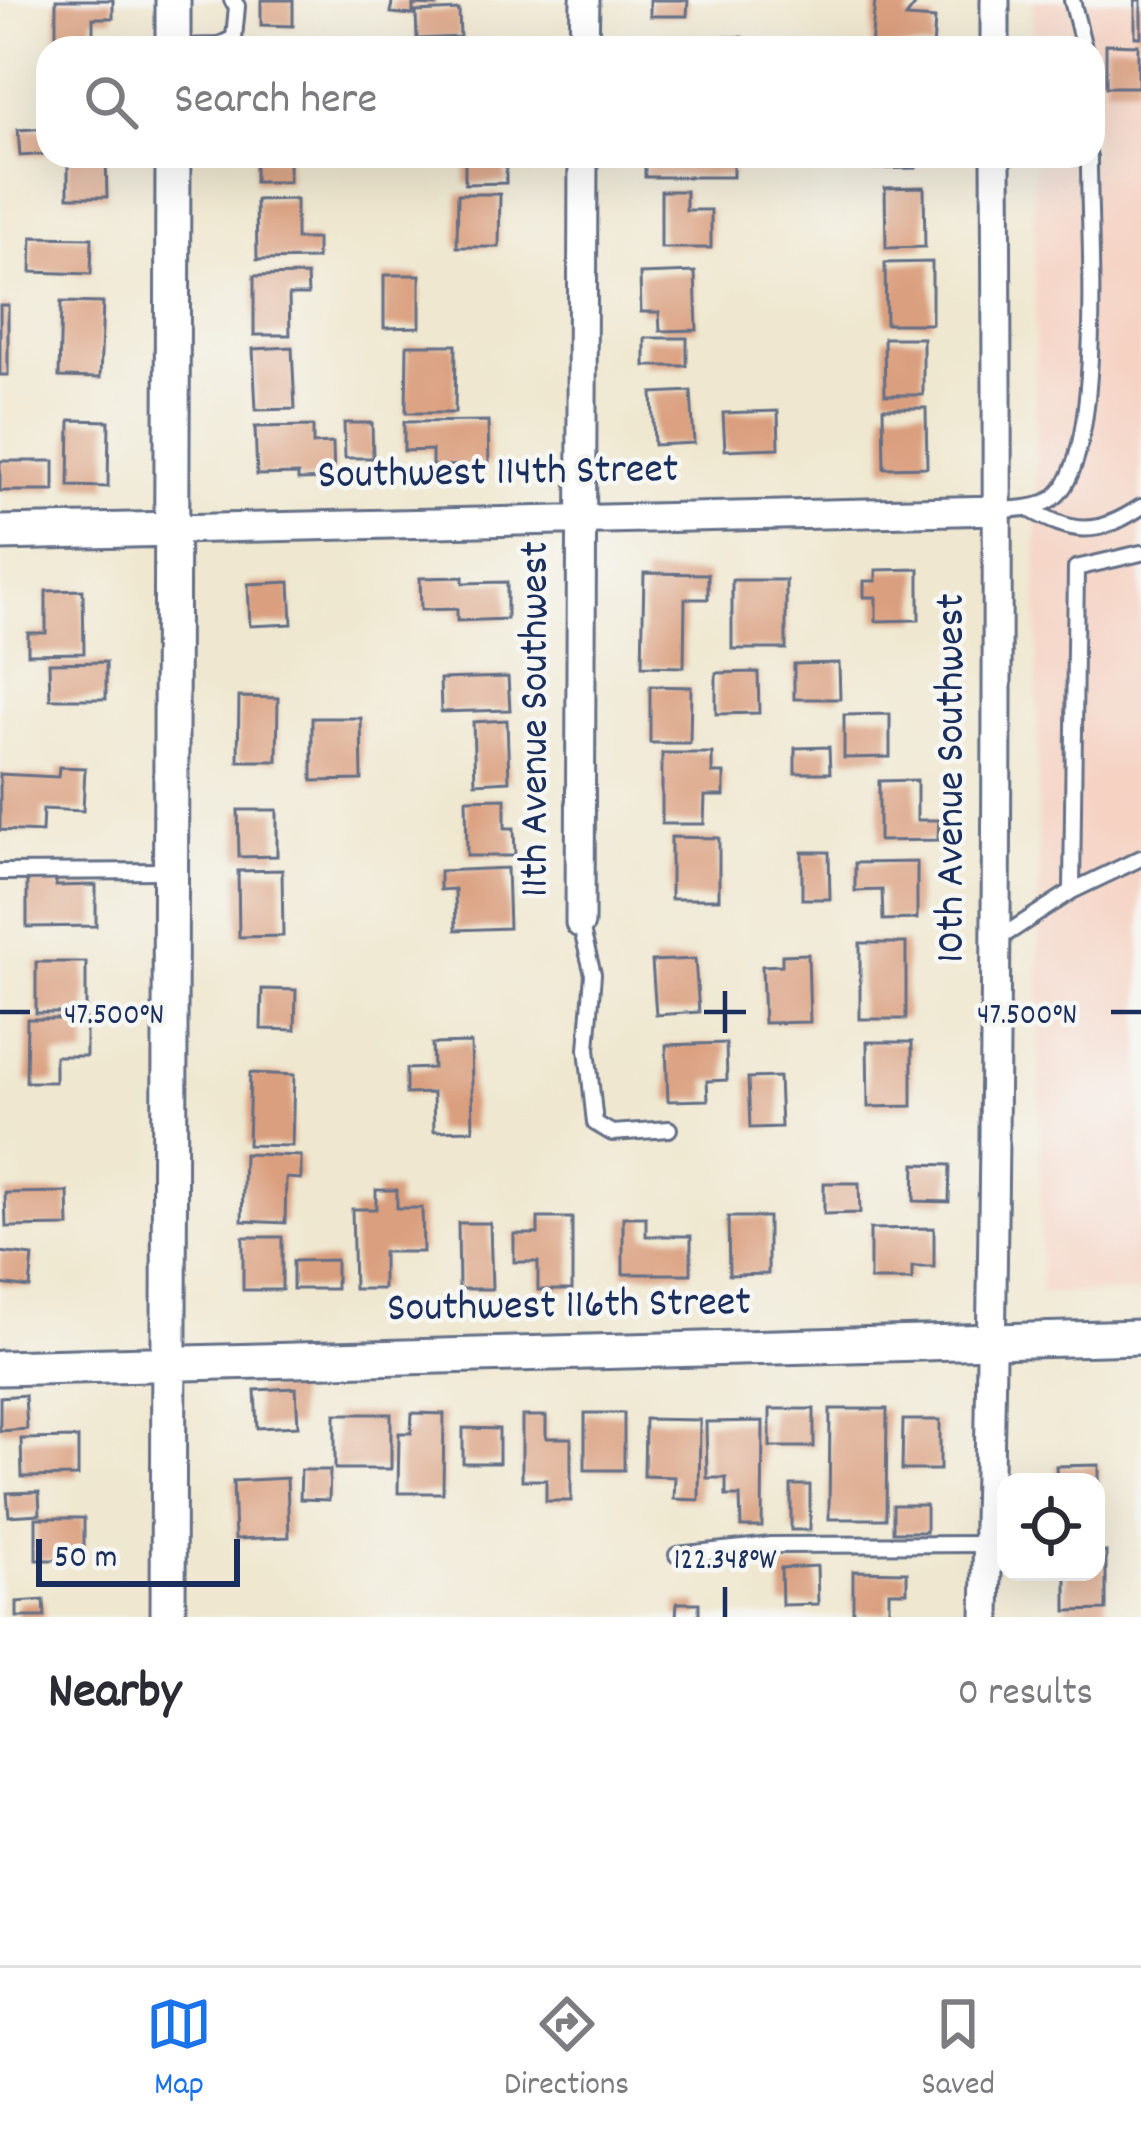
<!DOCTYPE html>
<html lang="en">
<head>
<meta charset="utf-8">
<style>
	:root { --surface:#fff; --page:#f2f2f3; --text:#2b2b33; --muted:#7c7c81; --line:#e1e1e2; --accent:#1a73e8 }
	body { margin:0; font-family:Dekko,sans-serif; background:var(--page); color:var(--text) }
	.controls { position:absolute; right:36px; bottom:36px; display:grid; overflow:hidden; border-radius:24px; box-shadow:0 12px 48px #0002 }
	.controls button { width:108px; height:108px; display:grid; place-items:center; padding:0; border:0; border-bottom:3px solid var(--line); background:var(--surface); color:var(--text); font:60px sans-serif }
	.scale { position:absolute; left:36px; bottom:30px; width:204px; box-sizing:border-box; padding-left:12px; border:6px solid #1b2f5e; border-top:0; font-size:33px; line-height:42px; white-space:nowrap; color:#1b2f5e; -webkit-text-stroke:9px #f6f6f2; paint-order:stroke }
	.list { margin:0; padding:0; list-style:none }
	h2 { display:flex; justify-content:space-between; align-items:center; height:156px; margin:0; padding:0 48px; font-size:51px }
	h2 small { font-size:39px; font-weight:400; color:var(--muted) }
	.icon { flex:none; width:66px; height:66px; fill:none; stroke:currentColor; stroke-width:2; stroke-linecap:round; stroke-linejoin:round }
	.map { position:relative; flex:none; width:1141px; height:1617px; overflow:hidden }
	.search { position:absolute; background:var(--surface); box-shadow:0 12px 48px #0002; left:36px; right:36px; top:36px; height:132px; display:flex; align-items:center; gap:30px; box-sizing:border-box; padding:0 42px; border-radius:36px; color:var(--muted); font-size:45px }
	.sheet { height:348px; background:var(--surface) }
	nav { display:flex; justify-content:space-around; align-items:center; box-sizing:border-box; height:168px; border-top:3px solid var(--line); background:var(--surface); font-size:33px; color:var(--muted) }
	nav a { display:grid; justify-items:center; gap:6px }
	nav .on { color:var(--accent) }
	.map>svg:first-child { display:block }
	.built { fill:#f5d2c2 }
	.building { fill:#da9f7e }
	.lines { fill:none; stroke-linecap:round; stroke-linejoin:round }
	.service-casing { stroke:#656f86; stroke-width:20 }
	.minor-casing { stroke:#656f86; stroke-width:33 }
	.tertiary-casing { stroke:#656f86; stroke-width:39 }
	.service { stroke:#fff; stroke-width:14 }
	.minor { stroke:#fff; stroke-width:27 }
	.tertiary { stroke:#fff; stroke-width:33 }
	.ticks { fill:none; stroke:#1b2f5e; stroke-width:4.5 }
	.labels { text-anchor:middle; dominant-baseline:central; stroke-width:9; stroke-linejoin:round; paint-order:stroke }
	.street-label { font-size:42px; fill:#1b2f5e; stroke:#f6f6f2 }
	.ticks-label { font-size:30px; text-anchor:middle; fill:#1b2f5e; stroke:#f6f6f2; stroke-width:9; stroke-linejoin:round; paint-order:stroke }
</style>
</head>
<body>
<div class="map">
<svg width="1141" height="1617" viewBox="0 0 1141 1617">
	<rect width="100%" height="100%" fill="#f6f6f2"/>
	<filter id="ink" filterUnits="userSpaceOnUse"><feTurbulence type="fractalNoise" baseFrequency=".00833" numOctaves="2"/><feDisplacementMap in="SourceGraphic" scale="24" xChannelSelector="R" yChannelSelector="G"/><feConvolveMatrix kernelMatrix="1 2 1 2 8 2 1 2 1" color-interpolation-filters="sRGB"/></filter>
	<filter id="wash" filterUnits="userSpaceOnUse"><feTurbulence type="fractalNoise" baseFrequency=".004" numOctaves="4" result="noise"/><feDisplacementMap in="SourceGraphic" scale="48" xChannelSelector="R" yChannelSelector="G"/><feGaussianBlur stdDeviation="2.7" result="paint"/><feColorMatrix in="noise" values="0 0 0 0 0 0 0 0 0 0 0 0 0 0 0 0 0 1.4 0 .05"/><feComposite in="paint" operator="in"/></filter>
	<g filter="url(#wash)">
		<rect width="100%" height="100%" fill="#efe7cf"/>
		<path class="built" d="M1033,0H1141V1292L1041,1293L1034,156H1093V48H1033Z"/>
		<g id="blocks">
			<path class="building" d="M56,0H113V18H93V48H56Z
				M261,0H293V26L261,25Z
				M392,0H436V6L413,5V15L391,13Z
				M650,0H688L687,16H650Z
				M875,0H919L906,17L935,19L933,48H871Z
				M1135,0H1141V37H1135Z
				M459,10L460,37L417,39L416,12Z
				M712,37H742V48H712Z
				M1106,44L1138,45V87H1106Z
				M48,128V154L20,156L18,130Z
				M68,156H106L107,197H68Z
				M255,156H289V182H255Z
				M465,156H506V183L465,184Z
				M645,156H733V177H645Z
				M869,156H916V168L869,169Z
				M924,187L925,247L886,248L885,188Z
				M661,191H686V210H711V248H661Z
				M458,194H500L499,247H457Z
				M296,199V239H317V259L257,260L256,200Z
				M32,237L92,238L91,274L31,272Z
				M932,262V324H886L885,263Z
				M695,272L697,330L660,331L659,312H641L640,274Z
				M307,275L308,295H289L290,335H254V276Z
				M384,275H420V327L384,328Z
				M61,302L103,303L100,378L59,377Z
				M0,305H8V375H0Z
				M645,338H687V366H645Z
				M884,338H923V395H885Z
				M407,345H456L455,413H406Z
				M292,347L295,409L256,410L253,349Z
				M691,391L694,443L654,445L652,393Z
				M883,408H926L927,467L884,468Z
				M778,411L779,448L725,450L723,413Z
				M70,420L109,421L108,487L69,486Z
				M488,421L489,465L432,466V450L404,451V422Z
				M344,423H372L373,458H345Z
				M313,426V444L333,443L334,479L298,480V474L257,475L255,427Z
				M0,461H54V491H0Z
				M919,569V620L876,621V597H864V581H876V570Z
				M644,573L708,574V599H685L684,667L642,666Z
				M463,577V583L507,582V619L457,621V609L421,610L420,578Z
				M732,580H786V649H732Z
				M290,582L292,624L250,626L248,584Z
				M83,590L84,653L28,654V633H46V591Z
				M106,662V699H50L49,663Z
				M839,663L840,699H794V664Z
				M758,672L759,713L716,714V673Z
				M508,677L510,710L441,712L440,679Z
				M650,686L691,687L690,743H650Z
				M239,697L278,698L277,761H238Z
				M890,714V757L844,758V715Z
				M312,718H361L362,780L312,781Z
				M507,720L509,781L475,783L473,722Z
				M829,747L830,773H795V748Z
				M662,753H712V773H724V796H705L704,824H662Z
				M59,767L85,768L83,811L43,809L42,832L0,830V774L58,777Z
				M917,780V820H939L938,840L879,841V781Z
				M505,798V828H514L515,856H467L466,799Z
				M238,810H277V856L239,857Z
				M671,837L719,838V899H671Z
				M802,852H829L830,899H802Z
				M917,862V919L883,920L882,890L855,891V863Z
				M507,868L509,928L456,930L455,889L440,890V871Z
				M282,870L283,936L239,937L238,871Z
				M27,877H56V886L96,885V926L27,927Z
				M860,943H906V1019H860Z
				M808,954L810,1022L764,1023L762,966L782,965V955Z
				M695,959L699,1012L656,1015L652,961Z
				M36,962H86V1013H36Z
				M262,989L296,990L295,1030L261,1029Z
				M27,1019H86V1056H55V1082H26Z
				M867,1042H912V1106L868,1107Z
				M471,1043L473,1130L434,1131L433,1093L406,1094V1069L433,1068L432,1044Z
				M726,1043L727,1080L707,1081L708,1100L668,1101L666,1045Z
				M250,1073L294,1075L292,1146L248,1145Z
				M779,1077L781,1127L750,1128L748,1078Z
				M244,1154L301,1156V1179L286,1178L285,1223L242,1221Z
				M915,1164L950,1165L949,1202L914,1201Z
				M824,1183H859L860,1213L824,1214Z
				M376,1190H397V1208H422L423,1252H383V1289H354L352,1209H376Z
				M68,1192L69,1226L6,1227L5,1193Z
				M623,1217H646V1236H691V1274H623Z
				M728,1217H768V1274L729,1275Z
				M538,1218H572V1290H538V1262H514V1234H538Z
				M458,1223H490L492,1289H459Z
				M934,1228V1267H912V1280H870V1229Z
				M243,1237H282V1290H243Z
				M0,1252L33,1256L30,1288L0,1284Z
				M336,1260V1289H293V1261Z
				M296,1388L298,1426L257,1428L255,1390Z
				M25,1395L27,1429L0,1431V1397Z
				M770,1409H814V1447H770Z
				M830,1409H887L886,1519H829Z
				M412,1413L444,1414L443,1493H398L399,1433H411Z
				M585,1413H624V1470H585Z
				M335,1414H391V1469H335Z
				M522,1416H546V1438H571V1501H546V1480H522Z
				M645,1419L700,1420L699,1500L674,1499L675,1477L644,1476Z
				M903,1420H940V1470H902Z
				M763,1421L762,1527H741L740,1496H726V1478H707L706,1422Z
				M463,1428L499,1429V1463H463Z
				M78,1438V1476L22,1477L21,1439Z
				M1099,1465V1482H1057L1056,1466Z
				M301,1470H330L329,1500L300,1499Z
				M287,1478L289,1537L235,1539L233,1481Z
				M791,1485H810V1530H791Z
				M39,1492L40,1514L9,1516L7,1493Z
				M893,1505H926V1532H893Z
				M36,1518H84V1560H36Z
				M1106,1552V1610L1066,1611V1572H1096V1553Z
				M817,1566L818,1604L782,1605L781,1568Z
				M853,1571L907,1572V1592H889V1613H853Z
				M44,1600L45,1617H17V1602Z
				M677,1603H699V1617H676Z"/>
		</g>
	</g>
	<g filter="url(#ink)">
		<use href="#blocks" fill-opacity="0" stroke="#656f86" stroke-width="3"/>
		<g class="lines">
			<defs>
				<path id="service" d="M1072,0L1084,48
					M173,47L217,46L234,38L237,6L232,0
					M1027,508C1074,534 1095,537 1141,507
					M998,510C1015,509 1037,509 1052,499C1107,462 1088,223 1089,156
					M0,872L168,871
					M1072,891L1076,568L1141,553
					M580,923L593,974L587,1049L595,1123L612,1133L669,1129
					M995,941L1072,891L1141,858
					M677,1555L771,1545L988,1544"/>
				<path id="minor" d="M995,0V48
					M584,48L585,0
					M174,529L998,510
					M580,923L583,156
					M986,1617C997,1130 999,643 996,156"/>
				<path id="tertiary" d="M173,0V48
					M0,533L174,529
					M0,1368L1141,1337
					M168,1617L173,156"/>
			</defs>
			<use href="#service" class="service-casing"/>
			<use href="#minor" class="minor-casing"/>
			<use href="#tertiary" class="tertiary-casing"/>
			<use href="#service" class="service"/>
			<use href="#minor" class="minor"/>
			<use href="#tertiary" class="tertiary"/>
		</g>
	</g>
	<path class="ticks" d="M725,991V1033M0,1012H30M704,1012H746M1111,1012H1141M725,1587V1617"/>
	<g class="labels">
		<g class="street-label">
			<text transform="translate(498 475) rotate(-1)">Southwest 114th Street</text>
			<text transform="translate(538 719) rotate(-90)">11th Avenue Southwest</text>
			<text transform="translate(954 778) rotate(-90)">10th Avenue Southwest</text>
			<text transform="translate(569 1308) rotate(-1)">Southwest 116th Street</text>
		</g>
	</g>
	<g class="ticks-label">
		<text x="114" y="1023">47.500°N</text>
		<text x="1027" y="1023">47.500°N</text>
		<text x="725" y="1568">122.348°W</text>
	</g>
</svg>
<div class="controls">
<button><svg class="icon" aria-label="locate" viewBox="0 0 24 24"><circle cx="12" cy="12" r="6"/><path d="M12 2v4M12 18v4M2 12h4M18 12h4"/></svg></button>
</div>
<div class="scale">50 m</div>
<div class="search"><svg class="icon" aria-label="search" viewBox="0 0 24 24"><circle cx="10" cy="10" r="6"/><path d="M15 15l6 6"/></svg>Search here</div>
</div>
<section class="sheet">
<h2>Nearby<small>0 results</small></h2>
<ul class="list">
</ul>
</section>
<nav>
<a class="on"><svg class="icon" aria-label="map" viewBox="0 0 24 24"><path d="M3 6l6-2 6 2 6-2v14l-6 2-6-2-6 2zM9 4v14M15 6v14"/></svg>Map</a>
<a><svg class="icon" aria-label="directions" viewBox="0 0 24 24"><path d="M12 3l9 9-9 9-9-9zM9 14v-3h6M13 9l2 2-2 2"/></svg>Directions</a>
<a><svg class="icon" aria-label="saved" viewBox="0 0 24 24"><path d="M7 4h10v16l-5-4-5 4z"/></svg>Saved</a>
</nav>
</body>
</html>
